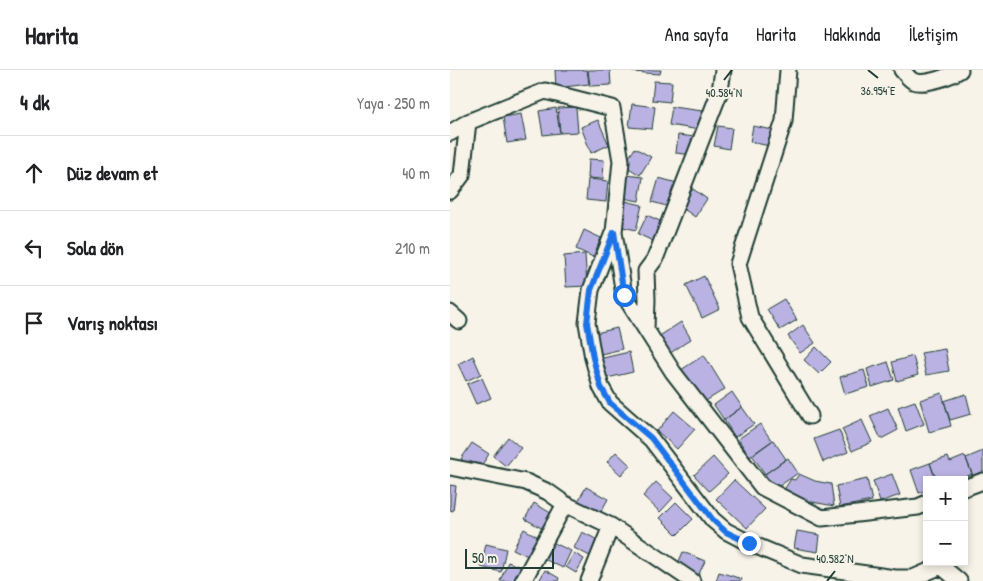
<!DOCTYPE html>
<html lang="tr">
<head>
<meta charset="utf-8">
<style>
	:root { --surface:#fff; --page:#f6f6f6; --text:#202124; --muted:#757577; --line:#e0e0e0 }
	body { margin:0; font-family:"Patrick Hand",sans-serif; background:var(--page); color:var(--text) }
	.controls { position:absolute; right:15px; bottom:15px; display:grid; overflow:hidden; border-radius:0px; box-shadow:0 2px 8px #0003 }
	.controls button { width:45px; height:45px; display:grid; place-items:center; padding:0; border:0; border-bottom:1px solid var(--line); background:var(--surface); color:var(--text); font:25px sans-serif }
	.scale { position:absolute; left:15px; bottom:12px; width:89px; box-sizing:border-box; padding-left:5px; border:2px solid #1f3d34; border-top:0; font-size:14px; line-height:18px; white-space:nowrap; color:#1f3d34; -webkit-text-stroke:4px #f7f3e8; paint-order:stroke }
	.stop { position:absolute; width:15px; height:15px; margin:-11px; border:4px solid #1a73e8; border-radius:50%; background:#fff }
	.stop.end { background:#1a73e8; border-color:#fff; box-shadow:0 1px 5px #0008 }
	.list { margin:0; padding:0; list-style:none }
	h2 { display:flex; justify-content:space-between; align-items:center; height:65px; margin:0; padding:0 20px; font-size:21px }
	h2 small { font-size:16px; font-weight:400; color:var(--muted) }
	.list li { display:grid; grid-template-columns:32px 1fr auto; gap:15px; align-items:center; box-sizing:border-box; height:75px; padding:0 20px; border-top:1px solid var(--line) }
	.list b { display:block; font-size:19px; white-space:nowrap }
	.list em { font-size:16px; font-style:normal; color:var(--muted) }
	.icon { flex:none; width:28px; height:28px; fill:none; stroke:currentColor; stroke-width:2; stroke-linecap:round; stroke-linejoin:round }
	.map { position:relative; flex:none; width:533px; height:511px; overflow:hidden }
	header { display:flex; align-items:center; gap:30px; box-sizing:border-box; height:70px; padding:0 25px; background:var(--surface); border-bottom:1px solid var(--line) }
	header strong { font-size:24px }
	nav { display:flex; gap:28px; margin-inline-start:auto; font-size:18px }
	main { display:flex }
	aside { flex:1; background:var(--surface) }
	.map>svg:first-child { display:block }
	.building { fill:#bbb2e4; stroke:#1f3d34 }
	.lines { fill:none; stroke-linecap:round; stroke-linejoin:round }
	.minor-casing { stroke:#1f3d34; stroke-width:19 }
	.minor { stroke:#f7f3e8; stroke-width:15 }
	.route { stroke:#1a73e8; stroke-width:6 }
	.ticks { fill:none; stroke:#1f3d34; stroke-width:2 }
	.ticks-label { font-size:12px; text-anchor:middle; fill:#1f3d34; stroke:#f7f3e8; stroke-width:4; stroke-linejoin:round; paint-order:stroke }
</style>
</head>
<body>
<header>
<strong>Harita</strong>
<nav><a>Ana sayfa</a><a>Harita</a><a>Hakkında</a><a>İletişim</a></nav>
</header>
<main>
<aside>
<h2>4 dk<small>Yaya · 250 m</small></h2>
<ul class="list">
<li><svg class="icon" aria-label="ahead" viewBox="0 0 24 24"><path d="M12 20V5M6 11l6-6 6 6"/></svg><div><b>Düz devam et</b></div><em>40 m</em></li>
<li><svg class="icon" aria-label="left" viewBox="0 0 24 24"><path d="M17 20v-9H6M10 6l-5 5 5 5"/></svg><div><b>Sola dön</b></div><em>210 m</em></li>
<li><svg class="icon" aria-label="arrive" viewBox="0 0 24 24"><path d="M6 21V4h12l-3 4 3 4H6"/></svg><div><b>Varış noktası</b></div></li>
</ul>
</aside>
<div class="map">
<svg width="533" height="511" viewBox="0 0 533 511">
	<rect width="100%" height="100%" fill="#f7f3e8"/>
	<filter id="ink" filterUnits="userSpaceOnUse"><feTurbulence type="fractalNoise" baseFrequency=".02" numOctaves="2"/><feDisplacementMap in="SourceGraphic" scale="10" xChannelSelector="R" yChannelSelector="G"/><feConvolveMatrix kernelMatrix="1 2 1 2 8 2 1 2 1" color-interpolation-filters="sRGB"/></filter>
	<g filter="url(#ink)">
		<path class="building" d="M105,0H137L139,14L106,18Z
			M138,0H160L161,15L140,16Z
			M183,0H211L210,4L182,2Z
			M204,11L222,12L220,32L202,30Z
			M182,34L205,37L202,59L179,57Z
			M126,37L128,62L110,63L108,38Z
			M222,37L253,41L250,60L219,55Z
			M106,38L110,63L93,65L89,41Z
			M71,44L76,70L57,73L53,47Z
			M148,50L159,75L141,83L131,57Z
			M268,56L282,58L279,79L264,76Z
			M303,56L323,60L320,76L300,72Z
			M228,65L245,67L243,85L226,83Z
			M185,78L201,87L190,105L174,95Z
			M139,89L154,90L153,109L138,108Z
			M176,105L193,107L189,131L173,128Z
			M209,108L227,113L220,137L202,132Z
			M138,109L158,111L156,132L136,130Z
			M243,119L257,129L245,147L231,137Z
			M175,131L192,135L186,160L169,156Z
			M197,145L214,153L205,172L188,164Z
			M134,160L151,168L143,187L126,179Z
			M135,184L137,216L116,217L114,186Z
			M254,206L270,239L252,248L236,215Z
			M334,229L347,250L330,260L317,239Z
			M231,252L241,269L219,284L208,267Z
			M353,255L365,273L350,283L338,266Z
			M167,258L172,279L151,284L146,263Z
			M366,277L381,292L369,304L354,290Z
			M495,279L499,301L476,305L471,283Z
			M179,282L183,302L153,309L149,289Z
			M254,285L275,319L251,334L231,300Z
			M23,286L31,304L16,311L8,294Z
			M463,286L468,305L447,311L442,292Z
			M438,292L444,310L422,317L417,299Z
			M414,300L419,317L395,324L390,307Z
			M32,308L41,328L26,334L17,314Z
			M282,322L292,337L274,350L264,335Z
			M492,323L501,356L479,362L470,330Z
			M516,324L521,344L500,350L494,331Z
			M465,331L474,354L456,361L448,337Z
			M292,337L304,354L285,367L274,350Z
			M438,338L448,360L431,369L420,346Z
			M224,341L245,359L227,379L207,361Z
			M412,350L422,372L402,381L392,359Z
			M310,354L322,371L300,387L288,369Z
			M389,360L398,382L373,392L364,369Z
			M58,367L71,378L56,396L43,386Z
			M323,370L336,389L315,404L302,385Z
			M22,373L39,384L28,401L11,389Z
			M533,381V403L523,406L516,388Z
			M166,382L180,395L171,405L157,392Z
			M515,386L522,404L506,410H486L480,393L498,387L500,392Z
			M263,387L278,404L259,421L244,405Z
			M338,388L348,403L325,419L315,404Z
			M480,393L486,410H477V420L469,423L461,400Z
			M349,404L365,411L381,414L384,436L357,431L333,421L341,409L345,410Z
			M442,404L450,425L430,432L423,411Z
			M417,409L422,431L390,437L386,416Z
			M284,410L315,439L297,458L266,429Z
			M206,412L223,428L210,442L193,426Z
			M0,415L6,416L3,441L0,440Z
			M136,417L158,429L149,445L127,433Z
			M226,432L243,449L227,465L210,448Z
			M84,433L104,445L95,460L75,449Z
			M74,459L90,468L80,487L63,479Z
			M347,461L370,465L368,482L344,478Z
			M132,462L150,471L142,487L124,478Z
			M102,472L121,481L113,498L94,489Z
			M36,474L56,479L51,502L31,497Z
			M233,482L255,491L247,508L226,498Z
			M124,483L134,489L126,503L116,497Z
			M58,492L74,498L69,511H50Z
			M95,500L109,508L108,511H89Z
			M269,502L292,509L291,511H266Z"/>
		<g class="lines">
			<defs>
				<path id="minor" d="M338,0L334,51L288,194L300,247L360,346
					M452,0C455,3 459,9 463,11C475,16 500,6 510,0
					M0,63L18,52L95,21L162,38L171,91L164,162L174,225L223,302L312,417L372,448L468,437L477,433
					M0,121L12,105L18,52
					M163,163L141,220L137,253L143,288L151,317L160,333L201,369L263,450L276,461L299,473L352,495L445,508H463L491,496L509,511
					M0,243L9,251
					M196,259L197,230L196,201L205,189L270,21L273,0
					M0,397L76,412L98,422L115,434L161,456L242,511
					M514,418L533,411
					M73,511L115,434
					M139,511L161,456"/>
			</defs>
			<use href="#minor" class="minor-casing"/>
			<use href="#minor" class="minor"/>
		</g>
	</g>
	<g class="lines" filter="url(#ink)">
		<path class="route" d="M174,225L164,162L141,220L137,253L143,288L151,317L160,333L201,368L263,450L276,462L299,473"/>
	</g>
	<path class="ticks" d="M418,0L428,8M274,10L282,0M377,511L385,501"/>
	<g class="ticks-label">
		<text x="428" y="25">36.954°E</text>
		<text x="274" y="27">40.584°N</text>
		<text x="385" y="493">40.582°N</text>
	</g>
</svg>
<div class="controls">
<button>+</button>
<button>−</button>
</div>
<div class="scale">50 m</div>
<div class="stop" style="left:174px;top:225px"></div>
<div class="stop end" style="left:299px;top:473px"></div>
</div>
</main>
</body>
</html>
